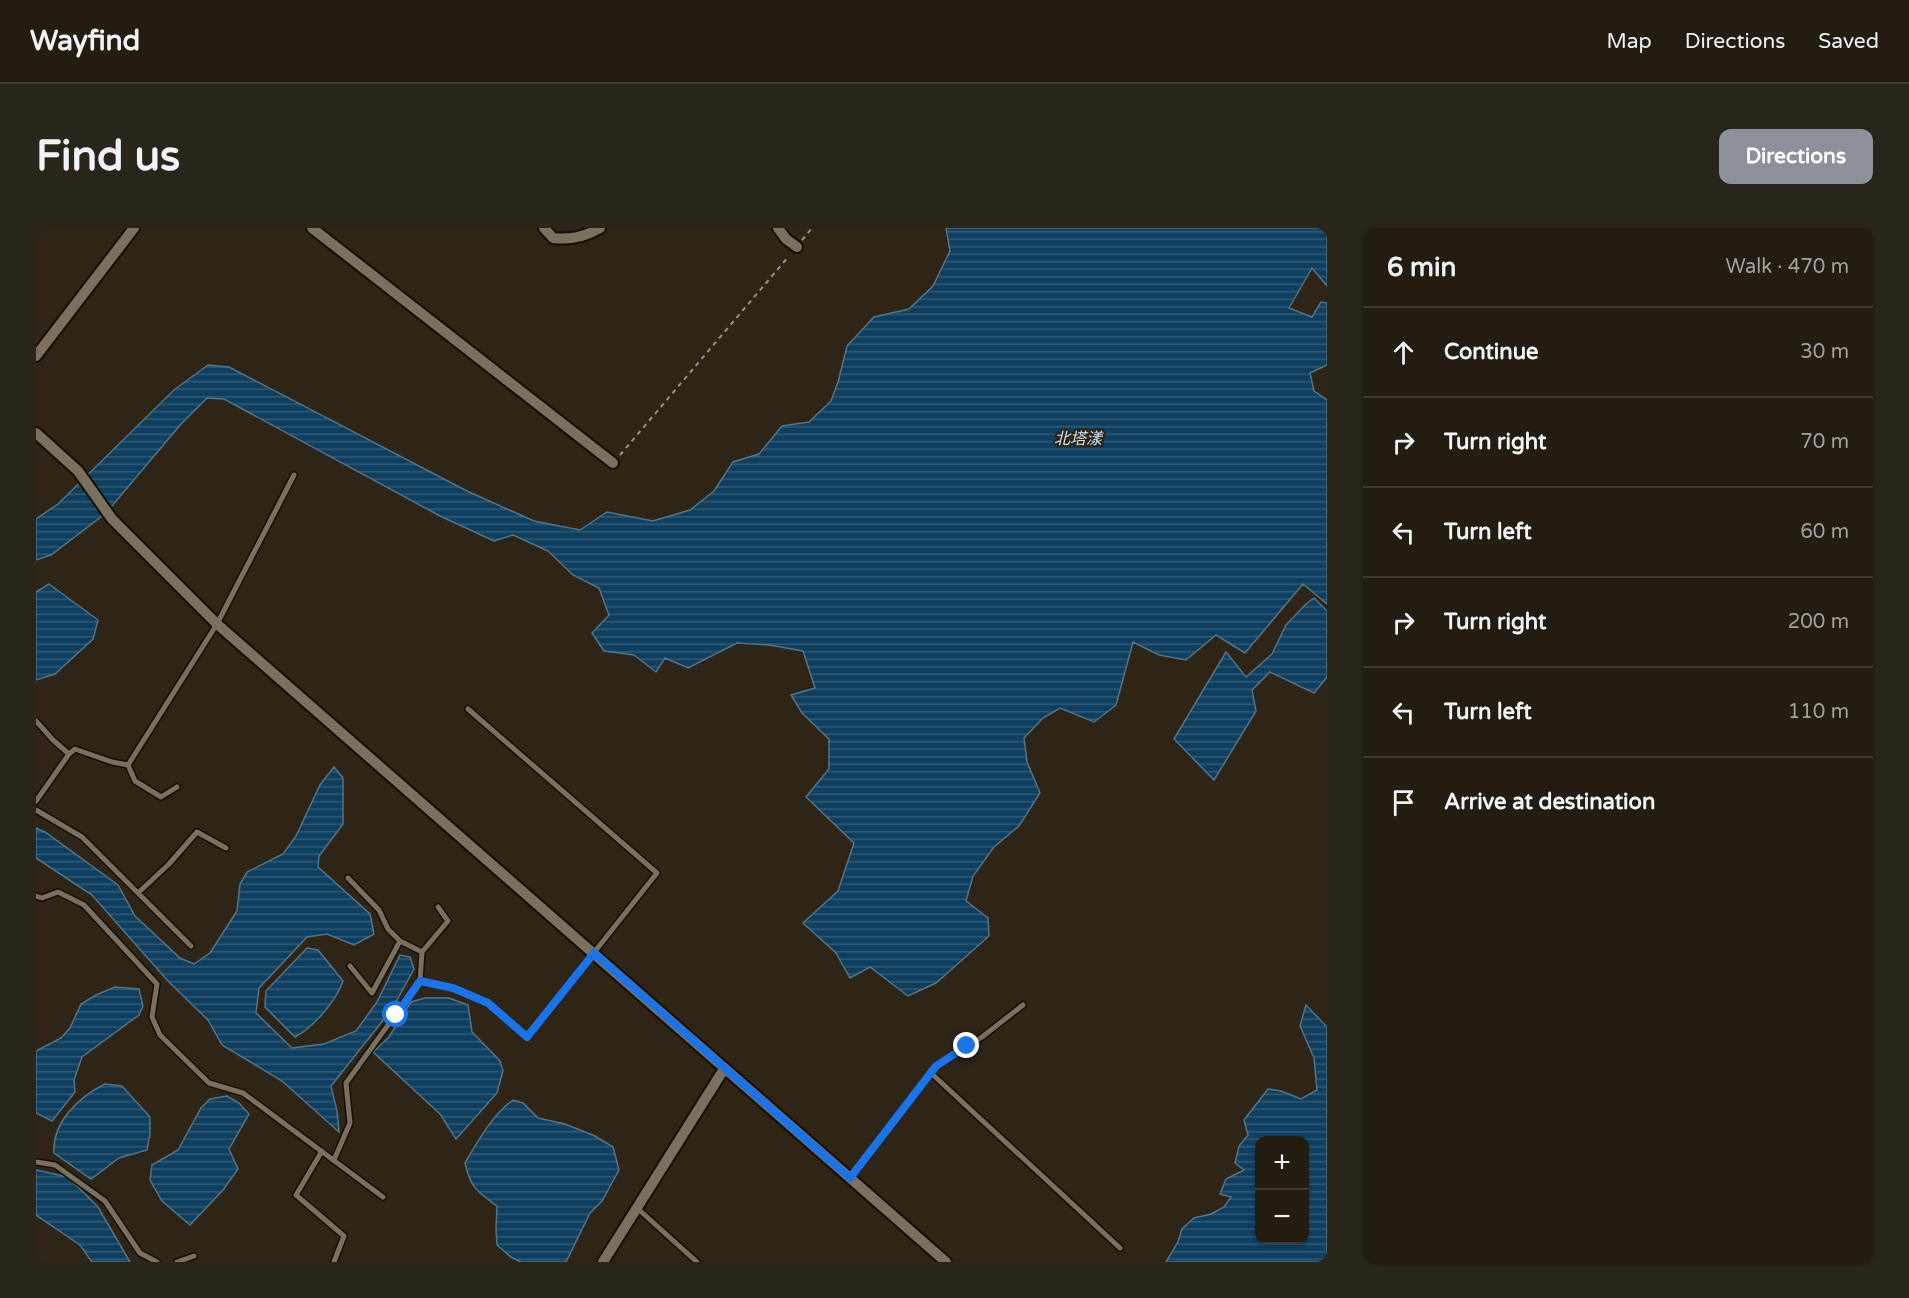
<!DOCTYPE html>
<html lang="en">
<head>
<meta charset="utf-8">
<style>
	:root { --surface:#221c11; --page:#2a251a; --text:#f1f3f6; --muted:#a2a19f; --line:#3f3a31; --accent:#8c9099 }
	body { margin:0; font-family:"Varela Round","Noto Sans SC",sans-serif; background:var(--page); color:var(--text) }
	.controls { position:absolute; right:18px; bottom:18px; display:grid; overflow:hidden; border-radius:12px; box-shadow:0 2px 4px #0004 }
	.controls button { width:54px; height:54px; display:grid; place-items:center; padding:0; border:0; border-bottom:2px solid var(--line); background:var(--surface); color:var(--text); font:30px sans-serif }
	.stop { position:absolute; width:18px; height:18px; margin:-14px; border:4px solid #1a73e8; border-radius:50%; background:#fff }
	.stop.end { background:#1a73e8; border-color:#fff; box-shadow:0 2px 6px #0008 }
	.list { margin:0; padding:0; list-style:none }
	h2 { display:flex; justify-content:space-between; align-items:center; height:78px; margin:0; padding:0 24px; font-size:26px }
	h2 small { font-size:20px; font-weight:400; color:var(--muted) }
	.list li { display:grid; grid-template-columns:39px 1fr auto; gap:18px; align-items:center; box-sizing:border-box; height:90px; padding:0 24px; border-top:2px solid var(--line) }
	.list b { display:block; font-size:22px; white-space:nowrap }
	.list em { font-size:20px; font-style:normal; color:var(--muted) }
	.icon { flex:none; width:33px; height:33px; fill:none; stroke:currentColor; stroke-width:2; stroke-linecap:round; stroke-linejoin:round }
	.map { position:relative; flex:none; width:1291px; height:1034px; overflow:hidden; border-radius:12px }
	header { display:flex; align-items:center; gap:36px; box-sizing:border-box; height:84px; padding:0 30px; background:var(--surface); border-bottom:2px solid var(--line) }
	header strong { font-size:28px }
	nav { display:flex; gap:33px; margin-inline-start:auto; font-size:21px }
	.intro { display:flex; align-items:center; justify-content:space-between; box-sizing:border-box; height:144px; padding:0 36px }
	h1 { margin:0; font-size:42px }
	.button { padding:15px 27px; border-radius:12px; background:var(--accent); color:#fff; font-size:21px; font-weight:700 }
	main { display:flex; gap:36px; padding:0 36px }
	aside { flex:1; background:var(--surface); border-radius:12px; box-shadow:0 2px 4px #0004 }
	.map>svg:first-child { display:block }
	.water { fill:url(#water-rules); stroke:#537487; stroke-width:1.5; fill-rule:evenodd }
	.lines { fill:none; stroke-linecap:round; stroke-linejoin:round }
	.service-casing { stroke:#160e03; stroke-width:8 }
	.minor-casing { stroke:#160e03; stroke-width:14 }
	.path { stroke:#999286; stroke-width:2; stroke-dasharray:4.5 4.5; stroke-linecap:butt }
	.service { stroke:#7a7060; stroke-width:5 }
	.minor { stroke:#7a7060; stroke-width:10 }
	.route { stroke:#1a73e8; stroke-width:8 }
	.labels { text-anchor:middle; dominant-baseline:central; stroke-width:4.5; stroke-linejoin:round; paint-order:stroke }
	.water-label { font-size:16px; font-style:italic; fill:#c9e4fa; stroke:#2e2517 }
</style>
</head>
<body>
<header>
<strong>Wayfind</strong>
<nav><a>Map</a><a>Directions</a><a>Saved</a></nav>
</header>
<div class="intro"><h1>Find us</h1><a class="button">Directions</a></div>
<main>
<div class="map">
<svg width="1291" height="1034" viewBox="0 0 1291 1034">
	<defs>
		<pattern id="water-rules" width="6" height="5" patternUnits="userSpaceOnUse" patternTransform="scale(1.5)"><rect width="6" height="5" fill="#0e3f5f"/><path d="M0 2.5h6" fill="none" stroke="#325b76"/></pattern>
	</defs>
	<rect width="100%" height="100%" fill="#2e2517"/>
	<path class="water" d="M910,0H1291V58L1276,40L1253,80L1276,89L1285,74L1291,75V137L1274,145L1278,163L1291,172V376L1267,356L1209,425L1180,407L1150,432L1123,427L1097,414L1080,477L1058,494L1024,480L1007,490L988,510L991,534L1004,565L983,598L958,619L937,648L930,673L952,690L953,708L900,755L872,768L834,739L814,750L800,725L767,695L802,663L818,615L770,569L793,541V511L766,485L755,467L779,460L767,423L733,417L701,415L652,440L629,430L620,444L598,427L568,423L556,405L573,387L563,360L537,347L512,323L477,307L458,313L404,288L188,171L171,170L145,196L70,285L15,327L0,332V291L22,276L138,162L172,137L193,139L431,263L498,293L544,302L571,284L617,293L654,282L678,263L697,234L723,226L746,198L773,194L795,173L802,154L811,118L838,89L873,81L897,58L914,23Z
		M13,356L62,392L57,411L19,446L0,452V364Z
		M1278,370L1291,383V449L1278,465L1234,444L1216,462L1220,483L1178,552L1138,511L1190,424L1210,449L1236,426L1250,397L1270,376Z
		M298,539L307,550V596L283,628L282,639L334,686L338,706L318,717L291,706L271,709L223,760L220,785L256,820L288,816L320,803L341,774L364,727L374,729L378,741L356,781L295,858L301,883L303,904L246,853L186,817L172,792L132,753L56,667L0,630V600L9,604L82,657L99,688L144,730L158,736L174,725L201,683L204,656L211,644L247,626L260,608L284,557Z
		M271,720L282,722L307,753C300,773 278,799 259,809L229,779L230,763Z
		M79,759L103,761L107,778L103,787L46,829L38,852L39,864L16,893L0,885V823L25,810L34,800L45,776L60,767Z
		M389,770H413L432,777L436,804L464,833L467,843L461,865L420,911L404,886L337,824L353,809L375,774Z
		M1270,777L1291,799V1034H1130L1142,1014L1146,1001L1158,990L1175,986L1188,979L1195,969L1184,966L1190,951L1208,942L1199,935L1203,918L1212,907L1208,892L1232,861L1245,863L1265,871L1281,862L1278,830L1264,798ZM1224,912H1268V1012H1224Z
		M69,856L86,858L114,889V906L111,922L83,930L55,951L18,925C16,894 43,869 69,856Z
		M191,868L203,875L213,886L193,921L202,941L187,962L154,997L126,973L114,952L116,937L142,922L165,880L174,871Z
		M477,872L487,875L502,890L529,896L559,908L577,919L583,942L566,973L554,985L530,1034H485L475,1029L461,1017L460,1001L461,978C441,963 435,961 429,935C442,913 456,887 477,872Z
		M0,942L32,949L62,979L94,1034H56L44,1017L0,987Z"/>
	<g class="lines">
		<defs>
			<path id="service" d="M0,493L17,512L33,526L0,573
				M33,526L39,521L76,534L92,537L181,396L258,247
				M92,537L99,553L125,569L141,559
				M0,582L46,609L155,718
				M312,650L343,682L352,701L364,713L386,724
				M102,665L133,636L161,604L190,620
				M0,668L6,670L22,664L48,677L121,756L116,789L124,807L173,855L207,865L347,969
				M314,738L336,765L364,713
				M384,753L417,760L452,775L491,809L621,645L432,481
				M895,845L1084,1020
				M286,923L260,967L308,1008L298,1034
				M298,932L314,895L310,855L384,753L386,724L412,693L402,679
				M0,934L19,937L69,973L104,1025L121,1034
				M814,950L900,838L946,809L987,777
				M601,980L661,1034
				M141,1034L158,1028"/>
			<path id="minor" d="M276,0L577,235
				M508,0L517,10C534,12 549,9 564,0
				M742,0L750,11L761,19
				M0,128L98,0
				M0,205L42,243L76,291L181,396L910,1034
				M567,1034L688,841"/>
		</defs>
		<use href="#service" class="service-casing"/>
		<use href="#minor" class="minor-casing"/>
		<path class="path" d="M766,12L776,0
			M584,227L753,28"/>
		<use href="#service" class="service"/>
		<use href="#minor" class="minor"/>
	</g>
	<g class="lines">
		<path class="route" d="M360,787L384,753L417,760L452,775L491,809L558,725L814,950L900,838L931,818"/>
	</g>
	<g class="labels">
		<g class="water-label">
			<text x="1042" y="211">北塔漾</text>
		</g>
	</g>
</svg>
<div class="controls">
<button>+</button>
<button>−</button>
</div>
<div class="stop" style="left:360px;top:787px"></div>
<div class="stop end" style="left:931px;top:818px"></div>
</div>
<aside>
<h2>6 min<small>Walk · 470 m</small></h2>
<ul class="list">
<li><svg class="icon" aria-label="ahead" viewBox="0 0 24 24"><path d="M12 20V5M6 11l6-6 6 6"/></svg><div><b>Continue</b></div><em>30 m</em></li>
<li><svg class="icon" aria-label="right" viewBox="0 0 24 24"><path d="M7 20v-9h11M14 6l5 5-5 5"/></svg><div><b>Turn right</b></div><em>70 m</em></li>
<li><svg class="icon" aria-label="left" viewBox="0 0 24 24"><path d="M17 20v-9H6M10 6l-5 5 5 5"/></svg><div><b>Turn left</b></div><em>60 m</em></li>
<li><svg class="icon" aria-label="right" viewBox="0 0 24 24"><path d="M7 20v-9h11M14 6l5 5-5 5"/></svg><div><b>Turn right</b></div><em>200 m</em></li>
<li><svg class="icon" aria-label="left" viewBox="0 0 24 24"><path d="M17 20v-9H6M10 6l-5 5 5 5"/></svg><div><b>Turn left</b></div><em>110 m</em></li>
<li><svg class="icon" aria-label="arrive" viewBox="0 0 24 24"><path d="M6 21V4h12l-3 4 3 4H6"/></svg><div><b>Arrive at destination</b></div></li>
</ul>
</aside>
</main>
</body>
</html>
